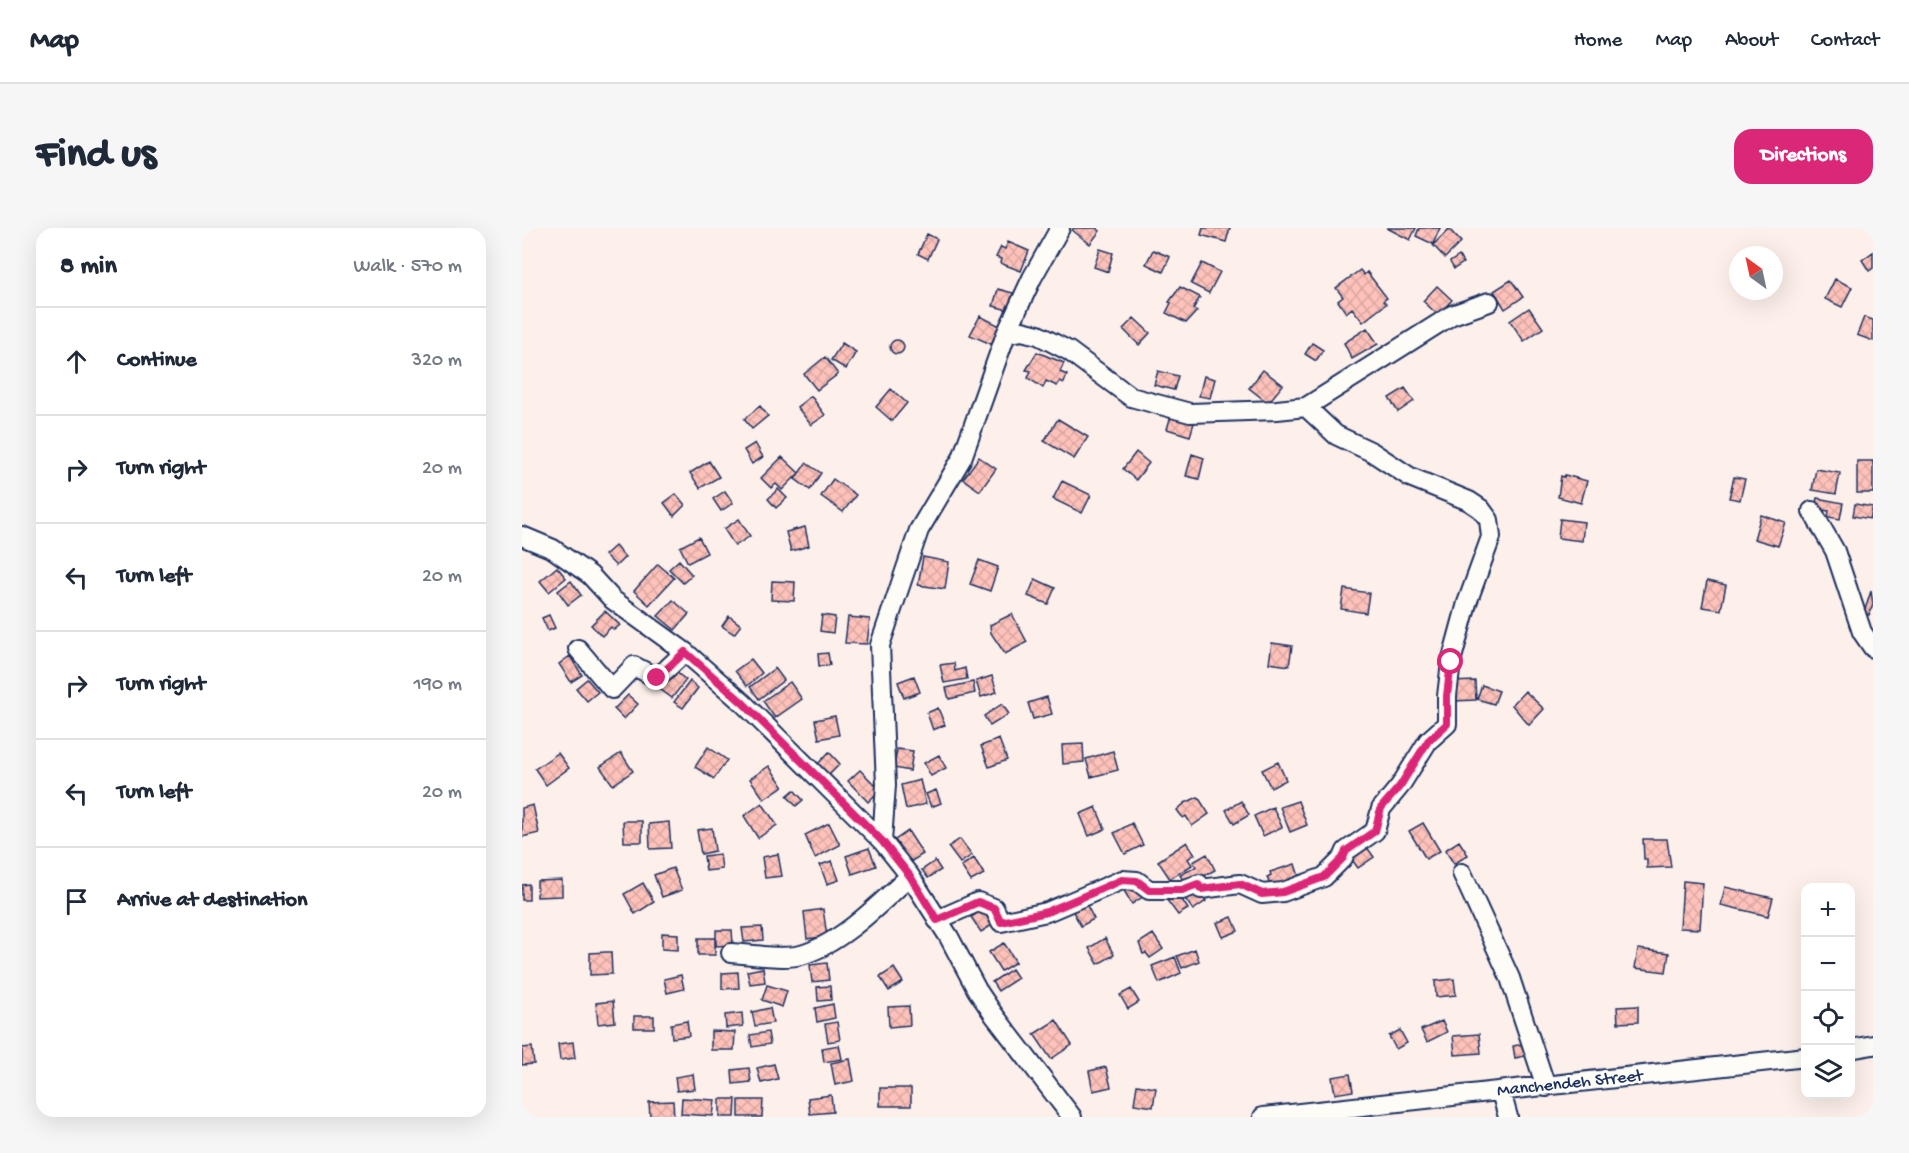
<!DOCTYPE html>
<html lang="en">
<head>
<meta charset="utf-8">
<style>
	:root { --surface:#fff; --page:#f6f6f7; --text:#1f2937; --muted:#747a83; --line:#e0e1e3; --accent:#db2777 }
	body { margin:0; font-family:"Gochi Hand",sans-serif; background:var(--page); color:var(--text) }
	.controls { position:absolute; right:18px; bottom:18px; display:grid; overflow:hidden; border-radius:12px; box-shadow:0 6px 24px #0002 }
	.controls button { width:54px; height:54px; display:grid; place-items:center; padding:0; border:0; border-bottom:2px solid var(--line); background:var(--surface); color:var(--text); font:30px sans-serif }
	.compass { position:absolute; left:1207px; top:18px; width:54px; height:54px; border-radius:50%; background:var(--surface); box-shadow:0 6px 24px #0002; rotate:327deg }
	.stop { position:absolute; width:18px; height:18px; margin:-14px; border:4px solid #db2777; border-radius:50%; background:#fff }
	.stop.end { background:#db2777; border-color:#fff; box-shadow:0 2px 6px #0008 }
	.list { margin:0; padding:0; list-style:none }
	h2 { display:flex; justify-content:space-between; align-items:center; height:78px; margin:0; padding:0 24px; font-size:26px }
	h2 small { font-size:20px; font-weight:400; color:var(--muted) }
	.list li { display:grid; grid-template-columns:39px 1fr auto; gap:18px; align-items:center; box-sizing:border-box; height:108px; padding:0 24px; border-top:2px solid var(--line) }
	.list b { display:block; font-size:22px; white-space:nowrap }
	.list em { font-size:20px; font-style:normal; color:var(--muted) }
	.icon { flex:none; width:33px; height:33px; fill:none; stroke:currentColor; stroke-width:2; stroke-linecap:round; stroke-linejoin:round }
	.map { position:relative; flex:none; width:1351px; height:889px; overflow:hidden; border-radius:18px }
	header { display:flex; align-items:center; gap:36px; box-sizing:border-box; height:84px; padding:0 30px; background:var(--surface); border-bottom:2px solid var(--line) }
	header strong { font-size:28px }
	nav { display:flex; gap:33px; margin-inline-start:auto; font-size:21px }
	.intro { display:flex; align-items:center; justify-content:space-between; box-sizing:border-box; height:144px; padding:0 36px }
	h1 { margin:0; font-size:42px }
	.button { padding:15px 27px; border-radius:18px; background:var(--accent); color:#fff; font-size:21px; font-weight:700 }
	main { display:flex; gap:36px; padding:0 36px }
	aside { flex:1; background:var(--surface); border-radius:18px; box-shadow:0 6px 24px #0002 }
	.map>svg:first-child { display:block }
	.building { fill:url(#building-cross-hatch); stroke:#1b2f5e; stroke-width:1.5 }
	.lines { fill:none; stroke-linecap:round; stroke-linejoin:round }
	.minor-casing { stroke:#1b2f5e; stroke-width:22 }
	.minor { stroke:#fdfcf7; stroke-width:18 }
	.route { stroke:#db2777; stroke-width:8 }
	.labels { text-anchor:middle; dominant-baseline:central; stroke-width:5; stroke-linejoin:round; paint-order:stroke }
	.street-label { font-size:18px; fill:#1b2f5e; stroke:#fdfcf7 }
</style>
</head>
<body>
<header>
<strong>Map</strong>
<nav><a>Home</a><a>Map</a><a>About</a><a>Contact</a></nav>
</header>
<div class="intro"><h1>Find us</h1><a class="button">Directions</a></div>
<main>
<aside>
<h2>8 min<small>Walk · 570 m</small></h2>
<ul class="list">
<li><svg class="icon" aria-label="ahead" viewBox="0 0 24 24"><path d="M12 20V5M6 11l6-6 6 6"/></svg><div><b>Continue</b></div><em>320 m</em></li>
<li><svg class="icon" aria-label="right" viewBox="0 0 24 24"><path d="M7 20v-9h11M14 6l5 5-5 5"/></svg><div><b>Turn right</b></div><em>20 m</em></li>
<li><svg class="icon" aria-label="left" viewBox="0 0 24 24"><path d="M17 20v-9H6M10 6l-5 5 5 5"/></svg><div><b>Turn left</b></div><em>20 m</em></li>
<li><svg class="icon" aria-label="right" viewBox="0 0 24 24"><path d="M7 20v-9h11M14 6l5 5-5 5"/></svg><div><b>Turn right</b></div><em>190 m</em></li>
<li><svg class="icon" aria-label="left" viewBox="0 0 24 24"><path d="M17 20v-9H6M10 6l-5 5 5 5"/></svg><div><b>Turn left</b></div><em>20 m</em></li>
<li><svg class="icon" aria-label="arrive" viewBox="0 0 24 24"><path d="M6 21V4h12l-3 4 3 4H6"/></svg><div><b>Arrive at destination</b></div></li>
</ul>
</aside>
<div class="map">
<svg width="1351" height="889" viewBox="0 0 1351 889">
	<defs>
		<pattern id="building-cross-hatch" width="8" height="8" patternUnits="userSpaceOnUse" patternTransform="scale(1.5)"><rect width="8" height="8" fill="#fec2ba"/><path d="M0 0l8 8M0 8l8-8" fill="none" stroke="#d9a7a2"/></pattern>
	</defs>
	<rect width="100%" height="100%" fill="#fdf0eb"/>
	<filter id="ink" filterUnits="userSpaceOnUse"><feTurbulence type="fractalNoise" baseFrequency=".0167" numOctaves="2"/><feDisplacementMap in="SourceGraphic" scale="12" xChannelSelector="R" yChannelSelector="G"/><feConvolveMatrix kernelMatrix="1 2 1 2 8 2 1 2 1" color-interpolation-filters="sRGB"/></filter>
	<g filter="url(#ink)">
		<path class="building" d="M552,0H574L578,3L568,16L550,2Z
			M681,0H708L704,14L679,7Z
			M865,0H894L888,12Z
			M897,0H918L911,16L894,8Z
			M927,1L939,14L923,30L911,17Z
			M405,6L415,11L406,31L396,26Z
			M486,14L507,23L499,43L478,35L479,31L474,29L479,19L483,21Z
			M578,21L591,25L586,44L572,39Z
			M631,22L648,29L641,44L624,36Z
			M1351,24V40L1347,43L1340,32Z
			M937,28L941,35L932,41L928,34Z
			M680,35L698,44L687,65L669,56Z
			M838,42L842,47L845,44L865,70L861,73L864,76L841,94L830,80L824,85L816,73L821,69L814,60Z
			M1313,51L1330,59L1320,79L1303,71Z
			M989,52L1001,69L983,81L972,63Z
			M915,58L930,72L916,87L901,73Z
			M658,59L678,69L671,81L675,83L664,95L644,85L649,75L647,74Z
			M476,61L491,65L486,82L471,78Z
			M1007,80L1021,100L1002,113L988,93Z
			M458,88L478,98L469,116L448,107Z
			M1342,89L1351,92V113L1335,107Z
			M612,90L628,105L617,117L601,101Z
			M845,100L856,116L830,131L822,115Z
			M368 119a7 7 0 1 1 14 0a7 7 0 1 1-14 0Z
			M320,115L334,124L324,141L309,132Z
			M790,115L801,122L794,133L783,126Z
			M515,124L542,135L538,144L545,147L542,155L538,153L535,158L524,153L521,160L506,150L509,143L504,142Z
			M303,129L316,146L295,162L282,146Z
			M741,142L761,157L746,175L727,160Z
			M636,143L656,148L652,162L632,157Z
			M682,148L693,151L688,170L677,168Z
			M883,160L892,173L876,184L867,170Z
			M369,161L385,175L370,193L354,179Z
			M289,168L303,187L289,197L275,179Z
			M238,178L246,188L230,201L222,191Z
			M649,188L672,195L668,208L645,201Z
			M536,191L566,209L552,231L522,213Z
			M233,215L241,229L230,236L222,222Z
			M614,224L627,235L614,252L601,241Z
			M670,226L682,230L677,251L664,248Z
			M260,229L277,245L260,262L254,256L249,260L239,250Z
			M457,229L474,241L458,263L441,251Z
			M187,233L197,249L178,260L168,245Z
			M1335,233H1351V265H1335Z
			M284,235L299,245L288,262L273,251Z
			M1294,241L1318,245L1314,266L1290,262Z
			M1043,247L1065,253L1059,275L1036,269L1039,248L1042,249Z
			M1212,249L1223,251L1218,272L1207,270Z
			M311,251L334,267L321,284L299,268Z
			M540,253L569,267L560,285L531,271Z
			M256,261L265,270L254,280L246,271Z
			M203,263L211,275L199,283L191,271Z
			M154,266L163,277L152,288L142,275Z
			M1295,270L1321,275L1318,291L1306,289L1307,283L1293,281Z
			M1333,276L1351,279L1348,291L1331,288Z
			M1239,287L1264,295L1256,318L1232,311Z
			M217,291L228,308L213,318L202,301Z
			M1038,291L1062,294L1060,313L1036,310Z
			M283,299L287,318L269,323L264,304Z
			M177,309L185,325L166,335L158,319Z
			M93,318L103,329L94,338L83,327Z
			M401,329L427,334L423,361L396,357Z
			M157,332L170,347L161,355L147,341Z
			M457,332L476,339L468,363L448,356Z
			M136,336L152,350L127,377L112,363Z
			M35,339L44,350L27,364L18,353Z
			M513,351L533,360L526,376L506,368Z
			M49,353L59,367L46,377L36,363Z
			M250,353L273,354L272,373L249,372Z
			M1185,353L1204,357L1199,382L1180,379Z
			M822,361L847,365L844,385L819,381Z
			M1349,363L1351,377L1347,387L1342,385Z
			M151,372L167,386L153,402L136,388Z
			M83,383L98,397L92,402L89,399L80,408L69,397Z
			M490,386L505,414L483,426L469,405L468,397Z
			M27,387L33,400L26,403L20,390Z
			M300,387L313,389L311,405L298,403Z
			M207,388L219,397L212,406L200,398Z
			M326,389L348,391L345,416L323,415Z
			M750,415L770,418L767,438L747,435Z
			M306,425L308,437L297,438L296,426Z
			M48,428L60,447L49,454L37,436Z
			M229,431L240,445L225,458L213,443Z
			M432,435L433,443L443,440L445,451L422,455L418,437Z
			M253,440L262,452L237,471L228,459Z
			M150,441L164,452L150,470L135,459Z
			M392,448L398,464L382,470L376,454Z
			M470,448L475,464L459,469L454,453Z
			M65,451L76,464L65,473L54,460Z
			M168,453L176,460L161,480L152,474Z
			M953,453L954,472L931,473L929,454Z
			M268,454L280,471L253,490L241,473Z
			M451,454L453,465L427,471L424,460Z
			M960,457L977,463L972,476L955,471Z
			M1003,463L1022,481L1007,497L990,477Z
			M106,467L116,476L102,491L92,481Z
			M525,469L530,486L511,491L506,475Z
			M480,476L487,486L468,498L462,488Z
			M416,480L423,497L411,502L405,485Z
			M313,488L317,507L297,511L293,492Z
			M477,511L485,532L467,539L459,518Z
			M561,516L562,534L541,536L540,517Z
			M186,519L205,532L192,551L173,539Z
			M375,521L391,523L388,543L372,540Z
			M591,523L596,542L569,549L564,531Z
			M307,524L318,536L306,548L295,537Z
			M36,525L47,540L24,557L13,541Z
			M99,525L111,543L91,557L78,539Z
			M417,527L424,540L409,548L402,535Z
			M756,534L764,552L749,560L740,542Z
			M247,538L261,558L242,571L228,551Z
			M338,542L358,562L346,574L326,553Z
			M398,552L404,576L384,581L379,557Z
			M272,562L281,572L274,578L265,568Z
			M414,562L419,575L409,579L404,566Z
			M676,569L687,586L670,598L664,588L661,590L655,582L663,575Z
			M719,573L727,587L712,596L704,582Z
			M776,573L785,597L768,604L758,579Z
			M240,575L255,597L236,610L222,588Z
			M11,577L17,605L0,609V580Z
			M574,579L583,601L567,608L558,586Z
			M751,579L760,599L741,608L732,588Z
			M101,593H120V614H102Z
			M147,594L149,620L128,621L127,596Z
			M307,595L318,617L293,630L283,607Z
			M610,595L621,617L603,626L592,605Z
			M901,595L918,623L904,631L887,603Z
			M190,600L193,623L179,626L175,602Z
			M386,603L401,626L388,634L373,612Z
			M438,611L450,627L438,635L426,619Z
			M1121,611H1145L1149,639L1125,640V631H1122Z
			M937,613L946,627L932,636L923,622Z
			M665,614L673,626L666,631L670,637L648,651L636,633Z
			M844,618L852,629L836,640L828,629Z
			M347,620L354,638L330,646L324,628Z
			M198,626L200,641L184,643L182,628Z
			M256,626L260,648L243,650L240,629Z
			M685,626L693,642L664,658L658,647L674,639L671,634Z
			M452,630L462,646L449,653L439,638Z
			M310,633L317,652L305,656L298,637Z
			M413,633L419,642L406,650L400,642Z
			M773,636L779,655L749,660L745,649L749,647L748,644Z
			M151,640L160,662L140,669L132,647Z
			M40,652V668L15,669V653Z
			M613,653L622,668L610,676L601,661Z
			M1161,653L1181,655L1178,701L1158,700Z
			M121,655L132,674L113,686L102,666Z
			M7,656V672H0V657Z
			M674,657L684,673L671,682L660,666Z
			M1203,659L1251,670L1246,688L1199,677Z
			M655,664L666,681L656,687L644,671Z
			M563,674L572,691L559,698L550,682Z
			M301,681L305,708L285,711L282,684Z
			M462,681L472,696L459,704L449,689Z
			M710,689L716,703L701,709L695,695Z
			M240,699L241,712L222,714L220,700Z
			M194,702H210L211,717L194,718Z
			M140,705L156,706V722L140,721Z
			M631,706L641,721L628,730L624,725L621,726L617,715Z
			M176,710H193V727H176Z
			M583,710L592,727L576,736L567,720Z
			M482,715L494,734L479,743L467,724Z
			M673,721L677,733L660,740L655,728Z
			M1116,721L1147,725L1144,744L1113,740Z
			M84,724H89L90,746L68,747V725Z
			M653,729L659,745L637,755L630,738Z
			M305,735L307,752L290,754L288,737Z
			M241,740L243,754L228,756L225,743Z
			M372,740L381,754L367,763L358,749Z
			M490,741L496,750L476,763L470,754Z
			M216,744L217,760L200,761V745Z
			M159,747L162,761L145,765L142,751Z
			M932,751L934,767L914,769L913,753Z
			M245,757L265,763L260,779L240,772Z
			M308,758L309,772L296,773L295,759Z
			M609,761L617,774L606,781L598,767Z
			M91,773L93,794L76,796L74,775Z
			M311,776L313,790L295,794L293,780Z
			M387,778L388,797L367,799L366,779Z
			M1116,778V794L1096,795L1095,779Z
			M248,780L251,795L233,798L230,784Z
			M220,785L221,798L204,800L203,787Z
			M112,788H132V800H112Z
			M534,792L550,817L529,831L512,806Z
			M165,793L167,808L150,810L149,796Z
			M920,793L925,804L905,814L899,802Z
			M315,794L318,812L306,814L303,796Z
			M878,802L885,815L874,821L867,808Z
			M189,803L213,804L212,822H189Z
			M246,804L248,816L230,819L228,807Z
			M957,806L959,825L933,827L931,808Z
			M51,814L53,830L38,832L36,816Z
			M1006,815L1008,827L993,830L991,818Z
			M317,817L320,831L302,834L300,820Z
			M10,819L12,836L0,837V820Z
			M328,831L332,853L313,857L309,835Z
			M252,836L256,851L239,855L235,840Z
			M584,839L589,859L571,863L567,843Z
			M227,840L229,854L211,856L210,842Z
			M171,846L173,861L155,863L153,849Z
			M828,846L831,863L813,866L810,849Z
			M615,857L634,860L631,879L612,876Z
			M358,860H389V878H358Z
			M309,867L311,884L288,886L286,870Z
			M160,870L193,872L191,888L159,886Z
			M198,871H214L213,889H198Z
			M217,872H241L240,889H217Z
			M151,873L152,889H128L127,874Z"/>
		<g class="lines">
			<defs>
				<path id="minor" d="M484,106L500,103L516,107L547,123L609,169L668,185L755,182L784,179L930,87L967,74
					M1290,283L1313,323L1340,404L1351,420
					M0,308L31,321L68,347L91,372L163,424L221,475L360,613L388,648L427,709L455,762L472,787L550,889
					M56,421L90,461L112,438L135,450L163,424
					M360,613L364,557L358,417L397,302L440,230L484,106L510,50L538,0
					M940,645L988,750L1024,859
					M415,692L456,674L472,680L479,694L525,684L600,652L615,653L627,662H660L677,656L679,661L718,656L740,666L761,664L802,649L821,630L824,623L853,603L859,581L878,558L906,513L925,496V468L929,434L945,375L969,309L967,292L959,281L947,273L888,249L850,224L814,207L784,179
					M209,725C227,726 262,732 279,727C319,716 358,675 388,648
					M1328,821L1351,817
					M979,864L986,889
					M741,889L1284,829"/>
			</defs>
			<use href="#minor" class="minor-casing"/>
			<use href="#minor" class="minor"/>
		</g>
	</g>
	<g class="lines" filter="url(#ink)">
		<path class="route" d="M135,450L163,424L221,475L360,613L388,648L415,692L456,674L472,680L479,694L525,684L600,652L615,653L627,662H660L676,656L679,661L718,656L740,666L761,664L802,649L821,630L824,623L853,603L859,580L878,558L906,513L925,496V468L929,434"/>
	</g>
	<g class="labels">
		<g class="street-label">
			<text transform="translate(1048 856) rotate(-6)">Manchendeh Street</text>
		</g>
	</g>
</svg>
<div class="controls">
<button>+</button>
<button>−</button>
<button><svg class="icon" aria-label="locate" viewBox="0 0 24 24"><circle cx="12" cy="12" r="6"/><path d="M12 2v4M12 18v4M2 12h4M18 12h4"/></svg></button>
<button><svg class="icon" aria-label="layers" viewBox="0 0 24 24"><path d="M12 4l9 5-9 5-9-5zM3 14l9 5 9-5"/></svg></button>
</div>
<svg class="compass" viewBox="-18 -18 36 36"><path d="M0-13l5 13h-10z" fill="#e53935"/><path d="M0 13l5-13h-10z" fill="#747a83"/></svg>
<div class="stop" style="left:929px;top:434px"></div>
<div class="stop end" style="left:135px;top:450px"></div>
</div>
</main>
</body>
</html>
